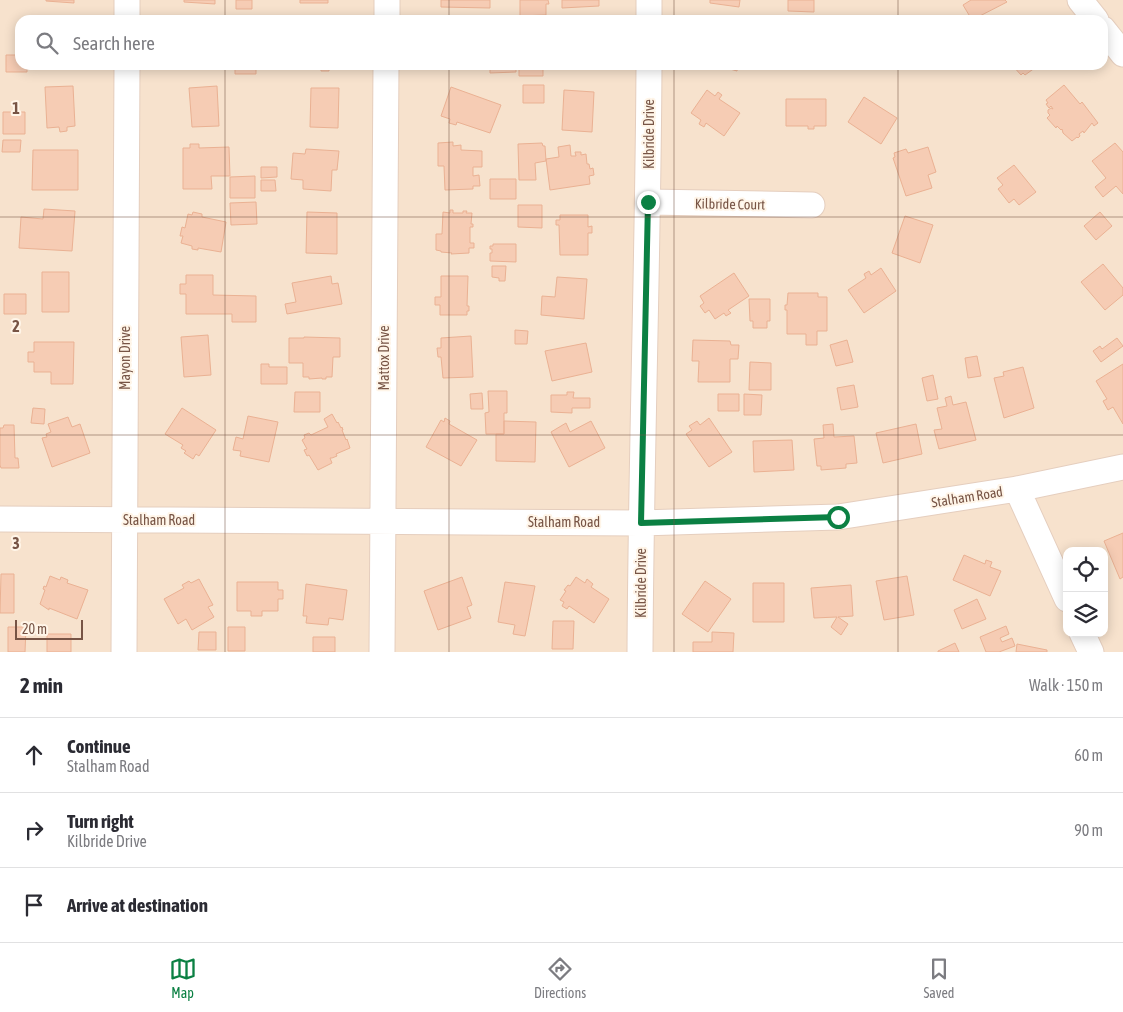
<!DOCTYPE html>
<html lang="en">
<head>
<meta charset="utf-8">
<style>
	:root { --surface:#fff; --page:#f7f7f7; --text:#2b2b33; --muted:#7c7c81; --line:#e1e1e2; --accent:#0b8043 }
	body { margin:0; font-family:"Asap Condensed",sans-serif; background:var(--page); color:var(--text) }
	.controls { position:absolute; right:15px; bottom:15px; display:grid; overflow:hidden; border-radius:10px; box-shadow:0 2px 12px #0003 }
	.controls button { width:45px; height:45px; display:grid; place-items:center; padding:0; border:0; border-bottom:1px solid var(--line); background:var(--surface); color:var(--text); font:25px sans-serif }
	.scale { position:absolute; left:15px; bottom:12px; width:68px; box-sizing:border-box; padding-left:5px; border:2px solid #775445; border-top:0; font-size:14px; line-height:18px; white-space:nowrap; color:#775445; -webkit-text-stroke:4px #fff5e8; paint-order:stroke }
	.stop { position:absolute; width:15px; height:15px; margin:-11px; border:4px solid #0b8043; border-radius:50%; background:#fff }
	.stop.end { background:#0b8043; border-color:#fff; box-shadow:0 1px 5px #0008 }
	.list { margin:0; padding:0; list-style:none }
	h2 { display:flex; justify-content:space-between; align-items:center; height:65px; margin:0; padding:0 20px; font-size:21px }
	h2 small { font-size:16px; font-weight:400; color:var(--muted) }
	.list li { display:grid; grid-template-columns:32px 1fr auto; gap:15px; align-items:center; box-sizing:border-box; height:75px; padding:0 20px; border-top:1px solid var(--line) }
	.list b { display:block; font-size:19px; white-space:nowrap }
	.list p { margin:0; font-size:16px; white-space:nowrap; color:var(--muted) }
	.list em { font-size:16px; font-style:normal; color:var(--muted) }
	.icon { flex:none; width:28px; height:28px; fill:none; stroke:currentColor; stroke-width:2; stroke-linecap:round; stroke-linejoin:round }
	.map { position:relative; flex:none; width:1123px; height:652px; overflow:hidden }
	.search { position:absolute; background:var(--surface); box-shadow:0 2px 12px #0003; left:15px; right:15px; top:15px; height:55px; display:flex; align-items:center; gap:12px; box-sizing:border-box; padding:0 18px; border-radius:15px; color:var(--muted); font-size:19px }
	.sheet { height:290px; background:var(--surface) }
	nav { display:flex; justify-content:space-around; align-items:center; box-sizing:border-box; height:70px; border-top:1px solid var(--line); background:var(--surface); font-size:14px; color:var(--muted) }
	nav a { display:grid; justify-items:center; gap:2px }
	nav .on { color:var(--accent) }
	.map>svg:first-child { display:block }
	.residential { fill:#f7e2cd; fill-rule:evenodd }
	.building { fill:#f6ccb4; stroke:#eab193 }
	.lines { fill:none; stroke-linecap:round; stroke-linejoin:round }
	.minor-casing { stroke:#e5cebe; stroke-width:27 }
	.minor { stroke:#fff; stroke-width:25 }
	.route { stroke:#0b8043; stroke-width:6 }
	.grid { fill:none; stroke:#775445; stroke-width:1; stroke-opacity:0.55 }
	.labels { text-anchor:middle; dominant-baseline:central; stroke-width:4; stroke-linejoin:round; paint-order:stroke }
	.street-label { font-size:14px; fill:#775445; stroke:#fff5e8 }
	.grid-label { font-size:16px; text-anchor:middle; font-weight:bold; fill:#775445; stroke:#fff5e8; stroke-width:4; stroke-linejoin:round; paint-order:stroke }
</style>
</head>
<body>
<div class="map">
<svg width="1123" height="652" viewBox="0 0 1123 652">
	<rect width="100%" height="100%" fill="#fef1df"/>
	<path class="residential" d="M0,0H1123V652H0ZM20,20H1103V65H20ZM1067,551H1104V633H1067Z"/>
	<path class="building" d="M46,0H74V3L46,1Z
		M184,0H215V4L184,2Z
		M236,0H252V9H236Z
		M300,0H328V3H300Z
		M441,0H490V8L441,7Z
		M520,0H548L549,4H546V15L520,16Z
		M562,0H599V6L562,8Z
		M710,0H740L739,7L710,3Z
		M788,0H814V12L788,11Z
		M971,0H1005L1007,2L972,20L963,5Z
		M291,17V20H262V18Z
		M6,55H20V65H27V72H6Z
		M235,65H256V74H235Z
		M308,65H337H329V71H321V67H308Z
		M490,65H516V72L490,73Z
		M519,65H543V76H519Z
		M565,65H595V67H565Z
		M716,65H738L737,71Z
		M1012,65H1039L1025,75L1023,73L1021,75Z
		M523,85H544V103H523Z
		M1064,85L1080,104L1082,102L1098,123L1094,126L1092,123L1084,133L1083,131L1079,134L1080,136L1078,138L1077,137L1072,141L1063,133L1062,129L1061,130L1057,126L1056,128L1047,118L1050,115L1048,113V110L1051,108L1053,109L1051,106L1049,108L1046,104L1048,103L1046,100Z
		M73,86L75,126L67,127V131L60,132L59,127L47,128L45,87Z
		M217,86L219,126L192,127L189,88Z
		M451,87L501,105L490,133L457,122L456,125L449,123L450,119L441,116Z
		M311,88H339L338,128L310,127Z
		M564,90L594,92L592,132L562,130Z
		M707,90L715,96L718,92L722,95L719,99L740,113L724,136L706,123L704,127L699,124L701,120L691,113Z
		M864,97L897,118L881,144L848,122Z
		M786,99H826V126H814V129H808V126H786Z
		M3,112H25V134H3Z
		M3,140H21L20,152H2Z
		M453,142V146L461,145V150L482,151V167H473V176L479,175L480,186H473V189L445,190L444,166H438V143Z
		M542,143L543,146H545L546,161L535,163L536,180H519L518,144Z
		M1115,143L1123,152V194L1116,186L1103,197L1095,187L1106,178L1092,161Z
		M190,144H199V148L229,147L230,176H211L212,189H183V148H190Z
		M570,145L571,156H576L575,152H581V155L586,154L587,164H589L590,169L593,168L594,175L589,176L590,184L550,190L546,159L559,157L558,147Z
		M928,147L936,172L928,175L932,188L906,196L893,158L895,157L894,153L906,149L908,153Z
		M306,149L339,151L337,170H332L331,191L303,189V180L291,179L293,153L305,154Z
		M33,150H78V190H32Z
		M1014,165L1036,192L1019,205L1014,199L1009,203L998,189L1003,185L997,178Z
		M261,167H277V177L261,178Z
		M255,176V198H230V177Z
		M490,179H516V199H490Z
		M261,180H275L276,191H261Z
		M256,202L257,224L231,225L230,203Z
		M518,205H542V228L518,227Z
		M44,209L75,211L72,251L19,248L21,217L43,219Z
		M450,210H453V213H463V211H467L466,213H472L471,224H473V227H470V243H474V248H469V253L451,254L452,253L441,252V251L436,250V234H442L443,212L450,213Z
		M193,212L202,214V217L226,222L221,252L198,248V250L192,249V246L181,243L183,236H180L182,227L185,228L188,214L192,215Z
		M307,212L337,213V254L306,253Z
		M1100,212L1112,226L1096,240L1084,226Z
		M560,215H588V227L592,226V233H588V255H560L559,225H556V220H560Z
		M905,216L933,225L920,263L892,253Z
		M493,244H516V262L490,261V253H492V249H490V246H493Z
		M1103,264L1123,288V295L1105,310L1081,282Z
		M492,266H506L505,281H499V278L492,277Z
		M881,268L896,291L864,313L848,290L866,278L864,274L869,271L871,275Z
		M42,272H69V312H42Z
		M734,273L749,296L728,310L731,313L726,316L724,313L715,319L709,310L705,313L700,306L704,303L700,296Z
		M186,275H213V295L256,296V322H232V314H186V294H180V284H186Z
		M331,276L332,284L338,283L342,304L287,314L285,304L296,302L292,283Z
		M441,276H468L467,306H469V311H467V315H440V305H435V297H441Z
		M557,277L587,279L584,319L541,315L542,296L555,297Z
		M788,293H818V297H827V331H817V345H806V334H787V310H785V305H787Z
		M4,294H26V314H4Z
		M749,299H770V321H767V328H753V321H750Z
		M515,330L528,331L527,344H515Z
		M208,335L211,375L184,377L181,337Z
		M471,336L473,377L443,378L441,357H438L437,348H441V338Z
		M304,337L340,338V357H333L332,377H326V379H322V378L309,379V377H303V363H289V338H304Z
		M1117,338L1123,346L1101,362L1093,351L1100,346L1102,349Z
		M693,340L730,341L731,345H739L738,359H730V382H698L699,361H692Z
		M847,340L853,362L836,366L830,345Z
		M34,342H74L73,384H51V372H34V362H28V352H34Z
		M586,343L592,372L552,381L545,351Z
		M977,356L981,376L968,378L965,358Z
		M750,362L771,363V390H749Z
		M261,364H269V367H287V384H261Z
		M1123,364V424L1113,407L1108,410L1103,401L1107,399L1096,381Z
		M1023,367L1034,408L1004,418L994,378L1004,376L1003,372Z
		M933,375L938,399L927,401L922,378Z
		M854,385L858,407L841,410L837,388Z
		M488,391H507V413H504V434H486L485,413L489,412Z
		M295,392H320V412H294Z
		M567,392H574L573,398H590V408H572V413L551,412V395H567Z
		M482,393L483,409H471L470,394Z
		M718,394H739V411H718Z
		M744,394L762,395L761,415H744Z
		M951,396L953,405L966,402L976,440L939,449L934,430L942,429L937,408L947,406L945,398Z
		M33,408L45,409L44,424L31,423Z
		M182,408L216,430L199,456L196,454L193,459L184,453L186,451L181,448L183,445L165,434Z
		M332,414L337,423L338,422L341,428L342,427L343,430H342L346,440L347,439L350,448L336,454L337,456L332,458H330L332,463L318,470L309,455L307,456L304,450L307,449L302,440L305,438L304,435L309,433L311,435L328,427L324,419Z
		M248,416L278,422L269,462L240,456L241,451L233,450L236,437L243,439Z
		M68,417L72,427L80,424L90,453L52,467L42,438L47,437L46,434L51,432L48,424Z
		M445,418L450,421L449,424L477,440L461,466L426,447L441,420L444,422Z
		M709,418L732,452L709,467L686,434L692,430L689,426L697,421L700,425Z
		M504,421L536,422L535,462L496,461V434H504Z
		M591,421L605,448L569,467L551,432L566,423L570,432Z
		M833,424L834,437L854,436L857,463L846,464V468L821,470V466H817L814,439L824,438L823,425Z
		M916,424L922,454L883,463L876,433Z
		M4,425H14L15,458H18L19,468H1L0,465V428H3Z
		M792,440L794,470L754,472L753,441Z
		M1123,533V577L1120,579L1104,541Z
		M964,555L985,564L986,560L992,562L990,567L1001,571L990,596L953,580Z
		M1,574H14V613H0Z
		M50,576L60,580L61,577L68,580L67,583L88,590L77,619L49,608V610L40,604L45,590L43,589L44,586L46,587Z
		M907,576L914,615L884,620L876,581Z
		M462,577L472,605L467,607L471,618L438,630L424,591Z
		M576,577L585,583L587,579L593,584L591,587L609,599L594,623L569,606L567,609L562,606L564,602L560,600L566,591L564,590L568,585L570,586Z
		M199,579L213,605L208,607L214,617L192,630L186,619L178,624L164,599L184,588L182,585L189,581L191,583Z
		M705,581L731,599L708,632L682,614Z
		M237,582H278V590H283V599H278V611H262V616H251V611H237Z
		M505,582L535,586L525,636L513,634L515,625L498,622Z
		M753,583H784V622H753Z
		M306,584L347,590L343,620L329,618L328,625L306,623L307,616H303Z
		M851,585L853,616L838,617L848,624L841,635L831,627L837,617L814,618L811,588Z
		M977,599L986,619L962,629L954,610Z
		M553,621H574L573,649H552Z
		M1006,626L1009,634L1000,638L1002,642L1012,638L1015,646L999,652H986L980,637Z
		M8,627H26L25,652H8Z
		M228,627H245V651H228Z
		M199,632H216V650H198Z
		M712,632L734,633L733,652H693V642H712Z
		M47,634H71V652H47Z
		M313,637H335V652H313Z
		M955,643L959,652H938V651Z
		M1017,644L1047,650V652H1016Z"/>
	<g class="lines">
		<defs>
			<path id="minor" d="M1080,0L1096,20
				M127,20V0
				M387,20V0
				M649,20V0
				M1103,29L1123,54
				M649,202L812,205
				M1017,489L1067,599
				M0,519L641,523L838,517L1017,489L1123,467
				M1082,633L1091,652
				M124,652L127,65
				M382,652L386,65
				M640,652C641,456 648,261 649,65"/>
		</defs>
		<use href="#minor" class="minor-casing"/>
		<use href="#minor" class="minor"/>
	</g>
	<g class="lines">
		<path class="route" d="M648,202L641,523L838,517"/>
	</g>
	<path class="grid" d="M225,0V20M449,0V20M674,0V20M898,0V20M225,65V652M449,65V652M674,65V652M898,65V652M0,217H1123M0,435H1123"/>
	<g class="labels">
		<g class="street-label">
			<text transform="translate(649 134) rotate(-90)">Kilbride Drive</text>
			<text transform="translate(730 204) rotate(1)">Kilbride Court</text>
			<text transform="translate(125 358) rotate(-90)">Mayon Drive</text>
			<text transform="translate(384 358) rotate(-90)">Mattox Drive</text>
			<text transform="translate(967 497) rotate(-9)">Stalham Road</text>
			<text x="159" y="520">Stalham Road</text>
			<text x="564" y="522">Stalham Road</text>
			<text transform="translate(641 583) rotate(-90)">Kilbride Drive</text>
		</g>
	</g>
	<g class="grid-label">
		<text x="16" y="114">1</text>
		<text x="16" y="332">2</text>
		<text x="16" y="549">3</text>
	</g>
</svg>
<div class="controls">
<button><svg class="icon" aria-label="locate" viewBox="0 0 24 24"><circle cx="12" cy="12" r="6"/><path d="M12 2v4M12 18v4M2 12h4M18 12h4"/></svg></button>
<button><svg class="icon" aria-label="layers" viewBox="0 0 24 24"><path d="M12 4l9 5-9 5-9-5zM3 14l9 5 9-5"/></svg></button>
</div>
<div class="scale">20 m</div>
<div class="stop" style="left:838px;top:517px"></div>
<div class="stop end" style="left:648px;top:202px"></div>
<div class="search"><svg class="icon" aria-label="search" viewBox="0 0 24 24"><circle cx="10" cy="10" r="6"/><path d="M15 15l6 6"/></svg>Search here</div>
</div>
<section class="sheet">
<h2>2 min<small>Walk · 150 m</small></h2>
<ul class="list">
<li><svg class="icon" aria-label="ahead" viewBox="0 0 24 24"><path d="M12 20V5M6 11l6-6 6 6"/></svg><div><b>Continue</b><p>Stalham Road</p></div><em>60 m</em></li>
<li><svg class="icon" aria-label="right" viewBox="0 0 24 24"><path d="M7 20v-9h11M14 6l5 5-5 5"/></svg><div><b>Turn right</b><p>Kilbride Drive</p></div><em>90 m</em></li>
<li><svg class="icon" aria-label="arrive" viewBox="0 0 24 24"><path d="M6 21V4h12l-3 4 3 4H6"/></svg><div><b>Arrive at destination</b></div></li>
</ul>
</section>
<nav>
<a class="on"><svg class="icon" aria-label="map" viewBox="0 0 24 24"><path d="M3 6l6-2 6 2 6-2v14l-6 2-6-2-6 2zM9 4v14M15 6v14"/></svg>Map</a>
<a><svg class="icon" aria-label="directions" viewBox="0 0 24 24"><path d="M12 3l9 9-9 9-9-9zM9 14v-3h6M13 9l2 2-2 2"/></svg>Directions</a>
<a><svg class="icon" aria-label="saved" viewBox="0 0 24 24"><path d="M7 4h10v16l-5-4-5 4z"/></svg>Saved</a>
</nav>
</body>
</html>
